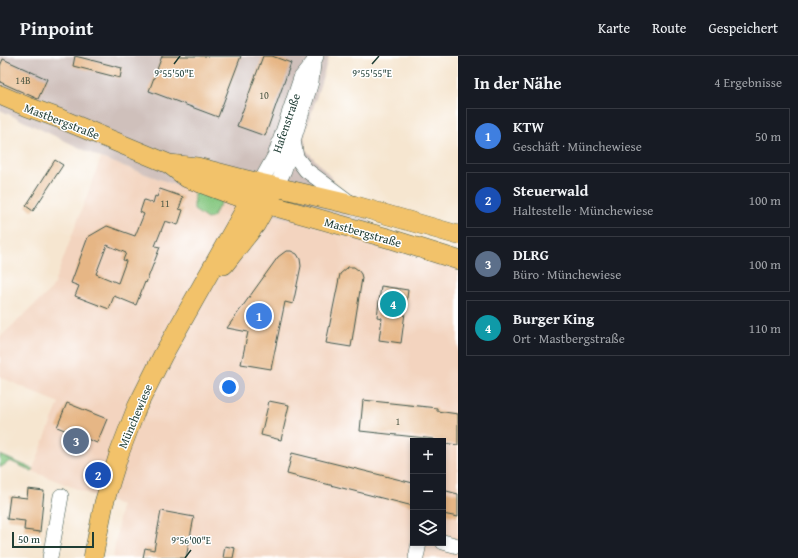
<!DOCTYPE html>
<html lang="de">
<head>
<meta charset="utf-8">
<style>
	:root { --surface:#171b24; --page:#20242c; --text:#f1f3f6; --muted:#9ea1a6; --line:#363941; --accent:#d690ce }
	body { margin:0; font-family:"Gentium Book Plus",serif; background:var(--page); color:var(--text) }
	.controls { position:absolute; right:12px; bottom:12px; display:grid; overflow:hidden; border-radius:0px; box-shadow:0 2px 6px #0003 }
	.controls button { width:36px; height:36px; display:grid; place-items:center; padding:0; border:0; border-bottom:1px solid var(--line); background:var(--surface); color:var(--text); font:20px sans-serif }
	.scale { position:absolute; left:12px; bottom:10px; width:82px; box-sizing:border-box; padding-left:4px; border:2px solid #1f3d34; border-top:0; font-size:11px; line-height:14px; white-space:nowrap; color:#1f3d34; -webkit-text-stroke:3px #fff; paint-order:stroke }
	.you { position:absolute; left:229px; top:331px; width:14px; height:14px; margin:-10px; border:3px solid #fff; border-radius:50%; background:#1a73e8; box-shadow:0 0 0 6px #1a73e833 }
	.badge { display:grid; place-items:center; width:26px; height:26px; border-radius:50%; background:var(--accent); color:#fff; font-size:13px; font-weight:700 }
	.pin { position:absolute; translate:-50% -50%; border:2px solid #fff; box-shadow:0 1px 4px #0006 }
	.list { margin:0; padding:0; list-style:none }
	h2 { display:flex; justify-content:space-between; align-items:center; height:52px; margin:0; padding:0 16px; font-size:17px }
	h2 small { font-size:13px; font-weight:400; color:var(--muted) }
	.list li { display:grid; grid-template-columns:26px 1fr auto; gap:12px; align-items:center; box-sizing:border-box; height:56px; margin:0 8px 8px; padding:0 8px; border:1px solid var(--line); border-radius:0px }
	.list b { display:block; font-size:15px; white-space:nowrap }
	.list p { margin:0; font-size:13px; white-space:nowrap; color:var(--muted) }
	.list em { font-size:13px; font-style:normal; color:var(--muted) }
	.icon { flex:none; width:22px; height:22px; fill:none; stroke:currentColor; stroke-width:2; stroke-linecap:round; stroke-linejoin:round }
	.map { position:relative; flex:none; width:458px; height:502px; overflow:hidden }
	header { display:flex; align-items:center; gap:24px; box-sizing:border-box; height:56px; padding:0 20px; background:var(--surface); border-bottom:1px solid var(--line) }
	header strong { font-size:19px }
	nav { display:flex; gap:22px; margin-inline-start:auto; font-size:14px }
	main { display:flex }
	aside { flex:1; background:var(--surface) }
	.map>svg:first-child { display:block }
	.built { fill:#f3d4bf; fill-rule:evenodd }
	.industrial { fill:#cfc0bb }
	.green { fill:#85c780; stroke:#52825a }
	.building { fill:#e6b685; fill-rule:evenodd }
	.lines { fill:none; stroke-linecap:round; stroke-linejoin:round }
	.minor-casing { stroke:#3f564b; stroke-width:16 }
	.major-casing { stroke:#3f564b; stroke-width:20 }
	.minor { stroke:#fff; stroke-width:15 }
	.major { stroke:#f2c26a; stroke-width:19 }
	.ticks { fill:none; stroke:#1f3d34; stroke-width:1.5 }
	.labels { text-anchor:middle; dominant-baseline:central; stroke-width:3; stroke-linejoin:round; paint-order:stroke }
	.number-label { font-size:10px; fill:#515b48 }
	.street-label { font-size:12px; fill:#1f3d34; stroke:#fff }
	.ticks-label { font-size:10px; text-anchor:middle; fill:#1f3d34; stroke:#fff; stroke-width:3; stroke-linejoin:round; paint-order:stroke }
</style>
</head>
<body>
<header>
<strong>Pinpoint</strong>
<nav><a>Karte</a><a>Route</a><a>Gespeichert</a></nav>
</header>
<main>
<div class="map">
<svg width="458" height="502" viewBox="0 0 458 502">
	<rect width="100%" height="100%" fill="#fff"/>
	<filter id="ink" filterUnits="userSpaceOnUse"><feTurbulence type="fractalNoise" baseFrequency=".025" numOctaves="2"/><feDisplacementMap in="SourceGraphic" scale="8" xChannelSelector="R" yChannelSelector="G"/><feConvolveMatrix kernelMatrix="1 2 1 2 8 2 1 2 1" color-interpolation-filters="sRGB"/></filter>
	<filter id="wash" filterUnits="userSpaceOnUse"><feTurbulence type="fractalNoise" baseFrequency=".012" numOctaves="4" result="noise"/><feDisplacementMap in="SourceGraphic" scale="16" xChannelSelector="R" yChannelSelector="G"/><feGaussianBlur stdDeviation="0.9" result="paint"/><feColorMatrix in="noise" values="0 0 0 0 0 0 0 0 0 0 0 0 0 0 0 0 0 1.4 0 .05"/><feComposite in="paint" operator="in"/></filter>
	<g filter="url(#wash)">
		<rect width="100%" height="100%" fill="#f6e6d0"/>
		<path class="built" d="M101,102L226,147L300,165L458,212V502H113L121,449L87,437L32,415L59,347L0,321V281L52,233ZM413,385H443V487H413Z"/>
		<path class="industrial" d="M0,0H329L304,81L307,95L394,191L300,165L226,147L101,102L0,54Z"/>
		<path class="green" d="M194,133L222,145L212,162L207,163L194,154Z
			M0,399L33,413L32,415L10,405L1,411H0Z"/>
		<g id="blocks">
			<path class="building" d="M75,0L122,12L120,22L73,10Z
				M162,0H241L218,61L149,35Z
				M263,0H272L291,7L265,80L237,70Z
				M3,3L47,23L38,43L0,26V10Z
				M55,104L63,109L33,155L26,150Z
				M160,133L183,141L179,153L183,154L178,169L165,165L155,190L160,191L146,227L145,226L136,249L114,240L109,253L75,240L79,230L71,227L88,181L107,170L135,180L144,158L140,156L144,144L153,147L155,140L157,141ZM107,189L126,197L123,204L126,205L118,227L96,218Z
				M286,195H291L297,198L300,203L301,210L293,248L285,246L271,313L241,308L248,276L227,272L278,201Z
				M348,211H354L358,214L361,218L362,222L351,291L326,287L340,218Z
				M381,230L408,234L401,287L379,284L382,262L377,261Z
				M363,344L437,352V355L458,358V389L443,387V385H434V383L360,375Z
				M269,345L289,349L281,384L261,379Z
				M67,347L107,363L97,387L57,371Z
				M292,397L413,427V450L287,418Z
				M28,433L44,435L40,476L24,474L25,465L7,463L10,440L27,442Z
				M443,434L458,438V461L443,458Z
				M161,455L194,461L186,502H143L145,492L154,494Z
				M225,490L235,492L233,502H223Z"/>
		</g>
	</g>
	<g filter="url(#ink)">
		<use href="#blocks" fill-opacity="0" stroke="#3f564b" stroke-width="1"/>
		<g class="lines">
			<defs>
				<path id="minor" d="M293,84L296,101L306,114L349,146
					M260,127L275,100L301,22L313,7L316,0
					M276,131L284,114L311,26L313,8
					M443,486L458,490
					M50,502L61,440
					M416,502L419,487"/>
				<path id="major" d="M0,39L28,51L61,63L169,108L187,122L233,139L391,183L458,204
					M169,108L197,111L243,123L353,149L458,179
					M224,209L256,168L272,139
					M93,502L104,447L119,398L137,351L163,299L260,127"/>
			</defs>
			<use href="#minor" class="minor-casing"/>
			<use href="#major" class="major-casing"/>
			<use href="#minor" class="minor"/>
			<use href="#major" class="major"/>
		</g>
	</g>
	<path class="ticks" d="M174,8L180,0M372,8L379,0M185,502L191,494"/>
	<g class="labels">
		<g class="number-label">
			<text x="23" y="24">14B</text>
			<text x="264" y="39">10</text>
			<text x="165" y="147">11</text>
			<text x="398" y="365">1</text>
		</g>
		<g class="street-label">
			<text transform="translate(62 65) rotate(21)">Mastbergstraße</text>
			<text transform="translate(286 67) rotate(-71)">Hafenstraße</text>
			<text transform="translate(363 176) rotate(16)">Mastbergstraße</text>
			<text transform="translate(135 360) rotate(-67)">Münchewiese</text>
		</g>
	</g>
	<g class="ticks-label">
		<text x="174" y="21">9°55'50"E</text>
		<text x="372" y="21">9°55'55"E</text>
		<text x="191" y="488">9°56'00"E</text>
	</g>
</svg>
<div class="controls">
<button>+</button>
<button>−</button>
<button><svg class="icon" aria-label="layers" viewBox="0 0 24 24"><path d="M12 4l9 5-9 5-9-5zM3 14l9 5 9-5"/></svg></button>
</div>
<div class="scale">50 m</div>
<div class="you"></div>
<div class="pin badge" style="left:259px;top:260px;background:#3f7fe0">1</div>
<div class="pin badge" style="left:98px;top:419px;background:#1a4fb4">2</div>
<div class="pin badge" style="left:76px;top:385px;background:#5c6f8a">3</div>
<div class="pin badge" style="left:393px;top:248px;background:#0f9aa8">4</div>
</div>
<aside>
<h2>In der Nähe<small>4 Ergebnisse</small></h2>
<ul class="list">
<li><span class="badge" style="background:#3f7fe0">1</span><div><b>KTW</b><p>Geschäft · Münchewiese</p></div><em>50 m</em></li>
<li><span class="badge" style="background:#1a4fb4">2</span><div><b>Steuerwald</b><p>Haltestelle · Münchewiese</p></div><em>100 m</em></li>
<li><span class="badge" style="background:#5c6f8a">3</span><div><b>DLRG</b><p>Büro · Münchewiese</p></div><em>100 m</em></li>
<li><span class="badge" style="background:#0f9aa8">4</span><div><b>Burger King</b><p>Ort · Mastbergstraße</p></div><em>110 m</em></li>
</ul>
</aside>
</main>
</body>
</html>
